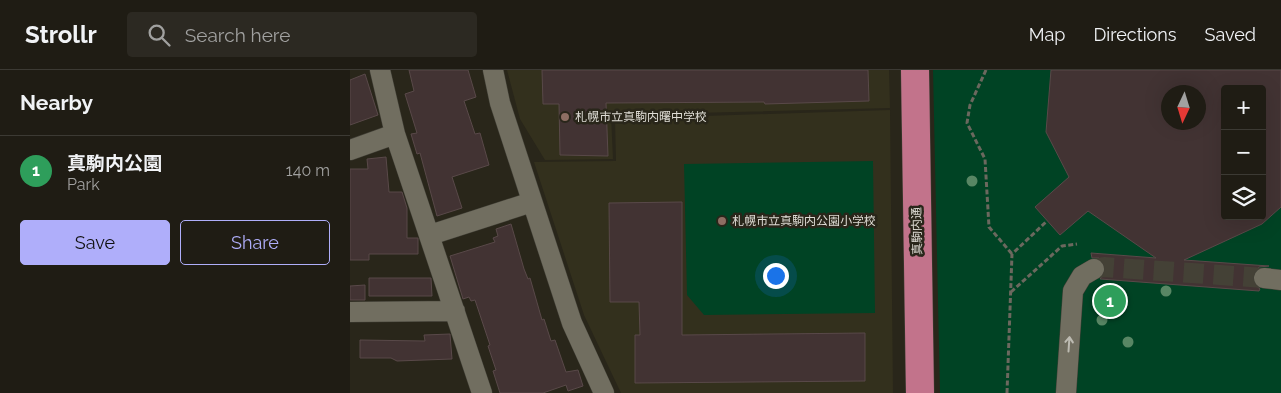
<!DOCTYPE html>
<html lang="en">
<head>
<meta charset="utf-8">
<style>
	:root { --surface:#1f1c14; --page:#2c2922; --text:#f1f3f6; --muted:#a1a1a0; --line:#3c3a34; --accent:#afaefa }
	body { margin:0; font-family:Raleway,"Noto Sans JP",sans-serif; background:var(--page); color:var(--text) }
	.controls { position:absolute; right:15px; top:15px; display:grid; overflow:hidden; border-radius:5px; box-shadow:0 5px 20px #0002 }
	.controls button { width:45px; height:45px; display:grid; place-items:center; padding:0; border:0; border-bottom:1px solid var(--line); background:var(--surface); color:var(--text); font:25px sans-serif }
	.compass { position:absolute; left:811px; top:15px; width:45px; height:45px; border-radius:50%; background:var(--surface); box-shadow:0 5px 20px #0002; rotate:184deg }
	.you { position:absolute; left:425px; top:205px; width:18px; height:18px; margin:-12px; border:4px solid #fff; border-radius:50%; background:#1a73e8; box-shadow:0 0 0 8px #1a73e833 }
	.badge { display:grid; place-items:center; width:32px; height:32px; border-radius:50%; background:var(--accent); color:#fff; font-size:16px; font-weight:700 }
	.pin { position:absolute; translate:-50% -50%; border:2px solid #fff; box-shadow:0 1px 5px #0006 }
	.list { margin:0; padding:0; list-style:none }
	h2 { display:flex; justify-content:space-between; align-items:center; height:65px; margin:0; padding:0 20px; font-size:21px }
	h2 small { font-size:16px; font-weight:400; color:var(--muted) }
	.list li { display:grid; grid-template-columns:32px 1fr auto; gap:15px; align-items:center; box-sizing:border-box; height:70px; padding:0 20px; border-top:1px solid var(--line) }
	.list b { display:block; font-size:19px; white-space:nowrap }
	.list p { margin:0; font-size:16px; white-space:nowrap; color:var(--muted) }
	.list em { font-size:16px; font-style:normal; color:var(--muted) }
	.actions { display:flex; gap:10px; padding:15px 20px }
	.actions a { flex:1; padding:11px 0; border:1px solid var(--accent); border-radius:5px; text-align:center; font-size:18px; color:var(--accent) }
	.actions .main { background:var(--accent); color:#111 }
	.icon { flex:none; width:28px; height:28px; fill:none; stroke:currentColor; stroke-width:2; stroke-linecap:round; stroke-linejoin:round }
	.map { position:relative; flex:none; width:931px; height:323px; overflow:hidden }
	header { display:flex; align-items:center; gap:30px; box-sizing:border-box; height:70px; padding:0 25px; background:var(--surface); border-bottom:1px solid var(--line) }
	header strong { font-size:24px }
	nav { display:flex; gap:28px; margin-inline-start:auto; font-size:18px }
	.search { width:350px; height:45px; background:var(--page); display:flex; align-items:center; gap:12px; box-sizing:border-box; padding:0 18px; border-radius:5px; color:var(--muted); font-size:19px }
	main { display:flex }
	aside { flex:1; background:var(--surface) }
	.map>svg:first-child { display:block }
	.built { fill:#33301d }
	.green { fill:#004324; fill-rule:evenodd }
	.building { fill:#423333; stroke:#594949; fill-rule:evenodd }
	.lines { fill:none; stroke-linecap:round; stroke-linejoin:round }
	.minor-tunnel { stroke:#444136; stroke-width:20; stroke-dasharray:20 10; stroke-linecap:butt }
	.minor-casing { stroke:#424037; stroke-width:21 }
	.highway-casing { stroke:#424037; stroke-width:29 }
	.path { stroke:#6b685e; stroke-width:3; stroke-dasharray:5 2.5; stroke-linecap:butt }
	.minor { stroke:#716e60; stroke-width:20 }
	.highway { stroke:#c2738b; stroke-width:28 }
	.tree { fill:#588664 }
	.oneway { stroke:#bdbbb2 }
	.education-dot { fill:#8d6e63; stroke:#29261a; stroke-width:2 }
	.labels { text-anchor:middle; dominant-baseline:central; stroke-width:5; stroke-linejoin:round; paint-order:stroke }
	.poi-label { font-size:12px; fill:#dedcd5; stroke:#29261a; text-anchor:start }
	.street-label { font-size:12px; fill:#dedcd5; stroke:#29261a }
</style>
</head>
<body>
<header>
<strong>Strollr</strong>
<div class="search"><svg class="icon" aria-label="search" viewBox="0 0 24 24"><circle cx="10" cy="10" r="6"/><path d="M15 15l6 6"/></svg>Search here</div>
<nav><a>Map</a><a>Directions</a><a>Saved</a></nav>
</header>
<main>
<aside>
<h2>Nearby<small></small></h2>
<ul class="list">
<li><span class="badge" style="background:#2e9e5b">1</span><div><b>真駒内公園</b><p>Park</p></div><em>140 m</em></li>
</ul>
<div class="actions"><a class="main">Save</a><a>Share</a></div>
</aside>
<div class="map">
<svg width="931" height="323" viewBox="0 0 931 323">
	<rect width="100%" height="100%" fill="#29261a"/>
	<path class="built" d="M157,0H539L540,38L261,45L263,89L195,90L170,49Z
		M540,40L543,323H271L234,245L184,92L266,91L265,49Z"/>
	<path class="green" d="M583,0H931V323H590ZM875,19H912V146H875ZM818,22H848V52H818Z
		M523,91L525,243L354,245L337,225L334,94Z"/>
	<path class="building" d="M59,0H118L126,27L114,31L125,64L130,63L139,95L102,107L112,138L87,146L70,83L67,84L61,64L67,63L55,24L64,21Z
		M192,0H518L519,31L415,34L414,32L256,33L258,86L210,85L209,34H193Z
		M701,0H931V137L912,154L834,190L919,196L909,197L902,206L903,213L910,219L909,221L750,209L754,204V193L749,188H742L741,183L806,188L738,141L710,165L685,137L719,107L696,62ZM875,19H912V146H875ZM818,22H848V52H818Z
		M15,4L28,45L0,55V10Z
		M36,87L39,122H52L57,138V168H68V184H19V190H0V99H18L17,89Z
		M332,132V265L515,263V311L285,313V265H290L289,232H260L259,133Z
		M161,154L174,199L178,209L180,208L192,250L194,249L201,271L205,270L216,302L228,300L233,316L218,321L216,315L193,323H150L143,301L146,300L138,276L140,275L125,230L121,231L119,227L113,229L100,186L145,172L143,168L148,166L146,159Z
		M19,208H81L82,226H19Z
		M15,215V230H0V216Z
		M100,264L102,289L47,291L41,288H10V270L75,271L74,265Z"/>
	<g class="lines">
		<path class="minor-tunnel" d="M744,199L754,197L914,208"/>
		<defs>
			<path id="minor" d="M30,0L45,64L132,323
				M143,0L150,33L222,253L254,323
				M0,80L45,64
				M80,165L182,132
				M914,208L931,210
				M0,242L105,241
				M716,323L723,221L732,206L744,199"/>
			<path id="highway" d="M565,0L570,323"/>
		</defs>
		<use href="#minor" class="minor-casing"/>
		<use href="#highway" class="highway-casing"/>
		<path class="path" d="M636,0L620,35L617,53L635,89L639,157L662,184
			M661,222L712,176L727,174
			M657,323L662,184L697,151"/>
		<use href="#minor" class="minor"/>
		<use href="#highway" class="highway"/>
	</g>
	<g class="tree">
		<circle cx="622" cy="111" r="5.5"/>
		<circle cx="816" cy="221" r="5.5"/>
		<circle cx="752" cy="250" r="5.5"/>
		<circle cx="778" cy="272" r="5.5"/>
	</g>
	<defs><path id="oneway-shaft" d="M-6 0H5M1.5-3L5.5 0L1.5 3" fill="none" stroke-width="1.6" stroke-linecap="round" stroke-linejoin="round" transform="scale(1.25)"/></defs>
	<use class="oneway" href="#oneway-shaft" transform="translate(719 274) rotate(-86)"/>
	<g class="education-dot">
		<circle cx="215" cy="47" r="5"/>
		<circle cx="372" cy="151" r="5"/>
	</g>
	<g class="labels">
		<g class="poi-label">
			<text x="225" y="47">札幌市立真駒内曙中学校</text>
			<text x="382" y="151">札幌市立真駒内公園小学校</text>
		</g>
		<g class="street-label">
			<text transform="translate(567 161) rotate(-91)">真駒内通</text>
		</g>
	</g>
</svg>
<div class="controls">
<button>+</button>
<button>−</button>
<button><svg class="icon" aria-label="layers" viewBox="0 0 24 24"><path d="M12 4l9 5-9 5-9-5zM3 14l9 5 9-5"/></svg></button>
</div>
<svg class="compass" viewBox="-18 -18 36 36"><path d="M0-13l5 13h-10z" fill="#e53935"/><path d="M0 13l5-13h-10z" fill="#a1a1a0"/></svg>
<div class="you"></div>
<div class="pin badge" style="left:760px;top:231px;background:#2e9e5b">1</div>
</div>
</main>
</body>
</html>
